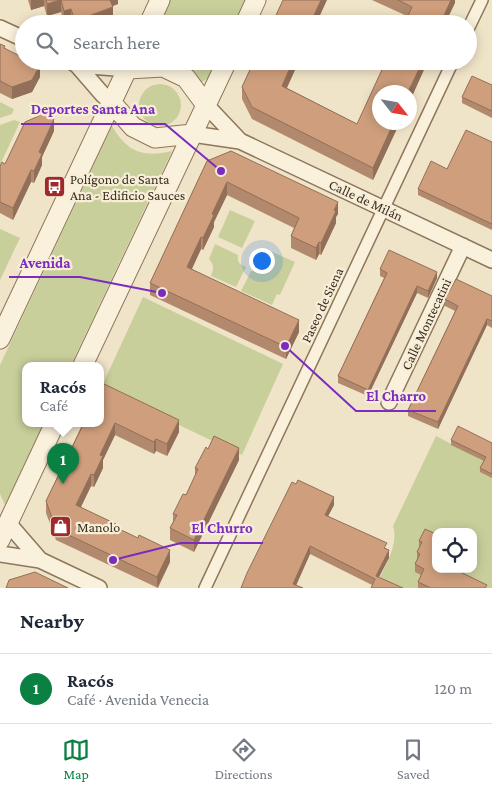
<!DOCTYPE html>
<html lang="en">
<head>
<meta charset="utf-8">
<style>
	:root { --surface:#fff; --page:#f2f2f3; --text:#1f2937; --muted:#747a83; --line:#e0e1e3; --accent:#0b8043 }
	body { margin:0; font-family:"Crimson Pro",serif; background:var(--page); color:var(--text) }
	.controls { position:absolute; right:15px; bottom:15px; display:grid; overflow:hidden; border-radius:10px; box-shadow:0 2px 12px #0003 }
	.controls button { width:45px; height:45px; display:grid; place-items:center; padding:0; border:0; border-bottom:1px solid var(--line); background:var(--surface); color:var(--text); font:25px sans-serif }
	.compass { position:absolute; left:372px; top:85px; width:45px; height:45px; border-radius:50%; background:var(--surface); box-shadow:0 2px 12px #0003; rotate:121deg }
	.you { position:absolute; left:261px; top:260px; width:18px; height:18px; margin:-12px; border:4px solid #fff; border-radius:50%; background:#1a73e8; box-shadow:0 0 0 8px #1a73e833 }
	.badge { display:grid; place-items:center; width:32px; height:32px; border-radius:50%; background:var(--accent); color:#fff; font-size:16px; font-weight:700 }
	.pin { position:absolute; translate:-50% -41px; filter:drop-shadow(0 1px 2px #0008) }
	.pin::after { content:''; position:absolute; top:26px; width:18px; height:15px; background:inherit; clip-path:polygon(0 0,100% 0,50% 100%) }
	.popup { position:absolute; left:22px; top:362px; width:82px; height:65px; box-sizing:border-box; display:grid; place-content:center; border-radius:10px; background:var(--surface); filter:drop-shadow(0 1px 4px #0005); font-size:16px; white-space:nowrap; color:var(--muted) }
	.popup b { font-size:19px; color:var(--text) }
	.popup::after { content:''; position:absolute; left:50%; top:100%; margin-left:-10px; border:10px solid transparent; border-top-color:var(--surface) }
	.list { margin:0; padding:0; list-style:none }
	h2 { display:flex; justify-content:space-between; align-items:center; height:65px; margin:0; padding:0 20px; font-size:21px }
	h2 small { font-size:16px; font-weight:400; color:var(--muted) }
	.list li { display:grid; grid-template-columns:32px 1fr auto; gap:15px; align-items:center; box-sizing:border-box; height:70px; padding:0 20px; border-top:1px solid var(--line) }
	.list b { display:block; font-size:19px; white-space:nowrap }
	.list p { margin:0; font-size:16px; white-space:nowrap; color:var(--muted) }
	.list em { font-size:16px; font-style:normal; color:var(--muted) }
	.icon { flex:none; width:28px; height:28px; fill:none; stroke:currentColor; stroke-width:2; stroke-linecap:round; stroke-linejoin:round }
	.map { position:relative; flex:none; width:492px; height:588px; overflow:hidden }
	.search { position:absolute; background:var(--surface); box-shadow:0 2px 12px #0003; left:15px; right:15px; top:15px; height:55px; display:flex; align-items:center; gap:12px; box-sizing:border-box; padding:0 18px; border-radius:28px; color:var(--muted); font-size:19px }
	.sheet { height:135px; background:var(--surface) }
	nav { display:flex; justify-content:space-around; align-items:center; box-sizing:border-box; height:70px; border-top:1px solid var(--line); background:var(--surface); font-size:14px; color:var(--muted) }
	nav a { display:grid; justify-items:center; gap:2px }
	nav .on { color:var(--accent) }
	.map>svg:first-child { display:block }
	.green { fill:#c9cf9b; fill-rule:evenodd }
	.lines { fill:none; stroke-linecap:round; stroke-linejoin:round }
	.pedestrian-casing { stroke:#8d765c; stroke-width:14 }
	.minor-casing { stroke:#8d765c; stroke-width:18 }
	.tertiary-casing { stroke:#8d765c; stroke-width:21 }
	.pedestrian { stroke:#faf1dc; stroke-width:11 }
	.minor { stroke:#faf1dc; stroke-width:15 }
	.tertiary { stroke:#faf1dc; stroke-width:19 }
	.wall { fill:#b2896c }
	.shaded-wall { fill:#916f58 }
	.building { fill:#cf9f7d; stroke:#916f58 }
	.labels { text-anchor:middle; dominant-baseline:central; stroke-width:4.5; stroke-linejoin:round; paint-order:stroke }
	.poi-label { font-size:14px; fill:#3d2e20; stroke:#f7eed8; text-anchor:start }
	.street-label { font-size:14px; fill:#3d2e20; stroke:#f7eed8 }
	.leader { fill:none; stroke:#7b2cbf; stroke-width:2 }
	.callout-dot { fill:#7b2cbf; stroke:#f7eed8; stroke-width:2 }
	.callout-label { font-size:15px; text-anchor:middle; font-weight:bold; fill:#7b2cbf; stroke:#f7eed8; stroke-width:4.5; stroke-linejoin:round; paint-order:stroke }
</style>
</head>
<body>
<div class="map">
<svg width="492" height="588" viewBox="0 0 492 588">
	<rect width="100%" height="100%" fill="#f0e4c8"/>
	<path class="green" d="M169,0H245L234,24H158Z
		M174,61H216L208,78L201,83L188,69Z
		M139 105a21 21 0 1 1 42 0a21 21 0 1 1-42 0Z
		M0,102L14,109L12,114L0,118Z
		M14,120L20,122L0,165V125Z
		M112,126C127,152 143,158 172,151L71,365H26V423H44L5,505L0,494V365Z
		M230,210L255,221L242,248L218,237Z
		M0,229L20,238L0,280Z
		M215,244L238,255C237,262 239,264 246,267L236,287L211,276C214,268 214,265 209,259Z
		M270,251L295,262L280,295L277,294L272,305L241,291L251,271H257L263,267Z
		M143,297L283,364L242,455L101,388Z
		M436,436L486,462L492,478V588H386L377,583C385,566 399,545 393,526ZM436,532H473V569H436Z"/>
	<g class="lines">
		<defs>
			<path id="pedestrian" d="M468,29L482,0
				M205,588L453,61"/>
			<path id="minor" d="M0,28L24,39
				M70,61L77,65L128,69
				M77,65L103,95L111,102
				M206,105L240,141
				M192,134L240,141L492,260
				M389,402L463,246
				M8,523L40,560
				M0,554L40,560L99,588"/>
			<path id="tertiary" d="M149,24L160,0
				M245,24L256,0
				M128,69L163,67L186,78L206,105
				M111,102L133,127L155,138L192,134
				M0,339L131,61
				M83,365L227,61
				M0,540L55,423"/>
		</defs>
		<use href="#pedestrian" class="pedestrian-casing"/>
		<use href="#minor" class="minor-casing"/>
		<use href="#tertiary" class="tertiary-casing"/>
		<use href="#pedestrian" class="pedestrian"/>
		<use href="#minor" class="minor"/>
		<use href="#tertiary" class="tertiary"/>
	</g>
	<path class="wall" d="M28,0H118V4L113,6V19L99,24H72L71,21L64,23L61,12L47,16L44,6L31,10Z
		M372,0H455V3L407,16Z
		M0,44L40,77L32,92L12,99L0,93Z
		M254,61H299L287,88L357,124L380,122H400L373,180L252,119L242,99V87Z
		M492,85V118L462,103V97Z
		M54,131L42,157V165L34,183L31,182L13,220L0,213V166L5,164Z
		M492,142V230L418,195V189L447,169Z
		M207,161L338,214L336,217V223L321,255L319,254L316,260L291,248V236L294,228L227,195L214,222V227L203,250L201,249L192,269L299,332L286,359L150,295V283Z
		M380,269L437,278L428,298L417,293L368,396L338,383V376L384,278L380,276Z
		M492,296V328L487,325L438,429L408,416V410L455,311L445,306V299Z
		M100,387L179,432L167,456L156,451L154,454L115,435L103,460V468L94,487L91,486L81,507L116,528L170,562L158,588L56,540L46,513V501Z
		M451,440L492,443V478L480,472V468L484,461L451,445Z
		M239,460L194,552L170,540V528L173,522V514L186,495L195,476V468Z
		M296,484L334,505L328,516L387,549L389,558L372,585L310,554L296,585L241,588Z
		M425,529L436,569L487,588H418V582L421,575L415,572V564L417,560V552L419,548V541Z"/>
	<path class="shaded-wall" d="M31,0H44V6L31,10Z
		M61,0V12L47,16V4Z
		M109,0H118V4L109,7Z
		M321,0H327L316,24H310Z
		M451,0H455V3L445,24H440Z
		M113,7V19L99,24H75V21Z
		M71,9V21L64,23V11Z
		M293,61H299L282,98V86Z
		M423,61H428L410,101V92H408Z
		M40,65V77L32,92L12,99V87Z
		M54,119V131L42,157V165L34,183V171L39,152Z
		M394,122H400L373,180V168Z
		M31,170V182L13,220V208Z
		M227,182V195L214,222V227L203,250V238L212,214Z
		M338,202V214L336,217V223L321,255V243L334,210Z
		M201,237V249L187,279V267Z
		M319,242V254L316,260V248Z
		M437,272V278L428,298V291Z
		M417,286V293L368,396V390Z
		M487,319V325L438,429V422Z
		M299,320V332L286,359V347Z
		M179,420V432L167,456V444Z
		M115,423V435L103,460V468L94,487V475L100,455Z
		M156,439V451L154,454V442Z
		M239,448V460L194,552V540Z
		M91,474V486L76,517V505Z
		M334,497V505L325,522V515Z
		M310,546V554L295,588L293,584Z
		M170,550V562L157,588V577Z
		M389,550V558L376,583V576Z"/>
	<path class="building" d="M46,0H60L47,4Z
		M61,0H110L113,7L75,21L71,9L64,11Z
		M283,0H321L310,24H272Z
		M398,0H451L440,24H404L412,7Z
		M0,44L5,46L4,48L24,58V61H31L40,65L32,80L12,87L0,81Z
		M254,61H293L282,86L357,124L386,61H423L408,92H380V122H394L373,168L252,107L242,87Z
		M472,76L492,85V111L462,97Z
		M41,112L54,119L39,152L42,154L34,171L31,170L13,208L0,202V166L2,162L5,164L25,122L39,116Z
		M466,130L492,142V224L418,189L431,161L447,169Z
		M231,151L338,202L334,210L336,211L321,243L319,242L316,248L291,236L299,218L227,182L212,214L214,215L203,238L201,237L187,267L299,320L286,347L150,283L207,161Z
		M389,250L437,272L428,291L417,286L368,390L338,376L387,273L380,269Z
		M456,279L492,296V321L487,319L438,422L408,410L458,306L445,299Z
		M102,383L179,420L167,444L156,439L154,442L115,423L100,455L103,456L94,475L91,474L76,505L116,524L115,527L138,538L139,535L170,550L157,577L56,529L46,501L84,423H100V387Z
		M458,426L492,443V474L480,468L486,457L451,440Z
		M214,436L239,448L194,540L170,528L177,515L173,514L183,494L186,495L198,469L195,468L206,447L208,449Z
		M298,480L334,497L325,515L387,543L384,548L389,550L376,576L403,588H371L375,579L310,546L293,584L303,588H241L247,573L292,482L296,484Z
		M425,529L436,534V569H454L487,585L485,588H431L418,582L424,569L415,564L420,554L417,552L422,542L419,541Z
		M35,572L68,588H6L9,580Z"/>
	<defs>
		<symbol id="bus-square" viewBox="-11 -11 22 22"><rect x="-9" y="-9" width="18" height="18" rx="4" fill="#9e2a2b" stroke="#f7eed8"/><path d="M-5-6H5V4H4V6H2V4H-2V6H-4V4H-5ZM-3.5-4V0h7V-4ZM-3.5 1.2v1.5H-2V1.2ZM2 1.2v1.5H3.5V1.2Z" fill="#fff"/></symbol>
		<symbol id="shop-square" viewBox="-11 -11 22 22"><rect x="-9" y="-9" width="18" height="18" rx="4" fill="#9e2a2b" stroke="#f7eed8"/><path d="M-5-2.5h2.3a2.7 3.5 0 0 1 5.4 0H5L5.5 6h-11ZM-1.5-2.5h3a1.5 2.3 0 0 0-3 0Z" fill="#fff"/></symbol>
	</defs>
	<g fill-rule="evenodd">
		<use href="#bus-square" x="42" y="174" width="25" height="25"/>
		<use href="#shop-square" x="48" y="514" width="25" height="25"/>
	</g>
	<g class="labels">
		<g class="poi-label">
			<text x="70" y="179">Polígono de Santa<tspan x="70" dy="16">Ana - Edificio Sauces</tspan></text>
			<text x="77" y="527">Manolo</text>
		</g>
		<g class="street-label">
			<text transform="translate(366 200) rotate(25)">Calle de Milán</text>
			<text transform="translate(322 305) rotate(-65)">Paseo de Siena</text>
			<text transform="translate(426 324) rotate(-65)">Calle Montecatini</text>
		</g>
	</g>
	<path class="leader" d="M221 171L165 124H21M162 293L80 277H9M285 346L356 411H436M113 560L181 543H263"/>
	<g class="callout-dot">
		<circle cx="221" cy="171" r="5"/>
		<circle cx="162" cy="293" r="5"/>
		<circle cx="285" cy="346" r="5"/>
		<circle cx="113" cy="560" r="5"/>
	</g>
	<g class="callout-label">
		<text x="93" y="114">Deportes Santa Ana</text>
		<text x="45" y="268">Avenida</text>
		<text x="396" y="401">El Charro</text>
		<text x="222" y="533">El Churro</text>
	</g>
</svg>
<div class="controls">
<button><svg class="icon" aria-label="locate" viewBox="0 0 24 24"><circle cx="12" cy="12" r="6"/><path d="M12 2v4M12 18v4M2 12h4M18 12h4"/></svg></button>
</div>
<svg class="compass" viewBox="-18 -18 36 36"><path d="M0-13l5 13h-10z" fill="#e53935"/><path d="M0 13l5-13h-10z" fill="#747a83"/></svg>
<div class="you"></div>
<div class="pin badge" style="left:63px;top:484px">1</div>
<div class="popup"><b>Racós</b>Café</div>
<div class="search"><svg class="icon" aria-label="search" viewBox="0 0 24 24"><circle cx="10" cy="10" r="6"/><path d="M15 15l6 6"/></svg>Search here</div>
</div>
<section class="sheet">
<h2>Nearby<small></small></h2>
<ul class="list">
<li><span class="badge">1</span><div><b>Racós</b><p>Café · Avenida Venecia</p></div><em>120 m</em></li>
</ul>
</section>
<nav>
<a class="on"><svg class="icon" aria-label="map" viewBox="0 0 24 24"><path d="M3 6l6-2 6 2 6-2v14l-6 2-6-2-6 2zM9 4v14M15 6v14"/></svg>Map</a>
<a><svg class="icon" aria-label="directions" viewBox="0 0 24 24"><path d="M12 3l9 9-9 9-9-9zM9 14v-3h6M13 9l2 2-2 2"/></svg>Directions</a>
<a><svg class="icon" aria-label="saved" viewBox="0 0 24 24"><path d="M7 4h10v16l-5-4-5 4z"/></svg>Saved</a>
</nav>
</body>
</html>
